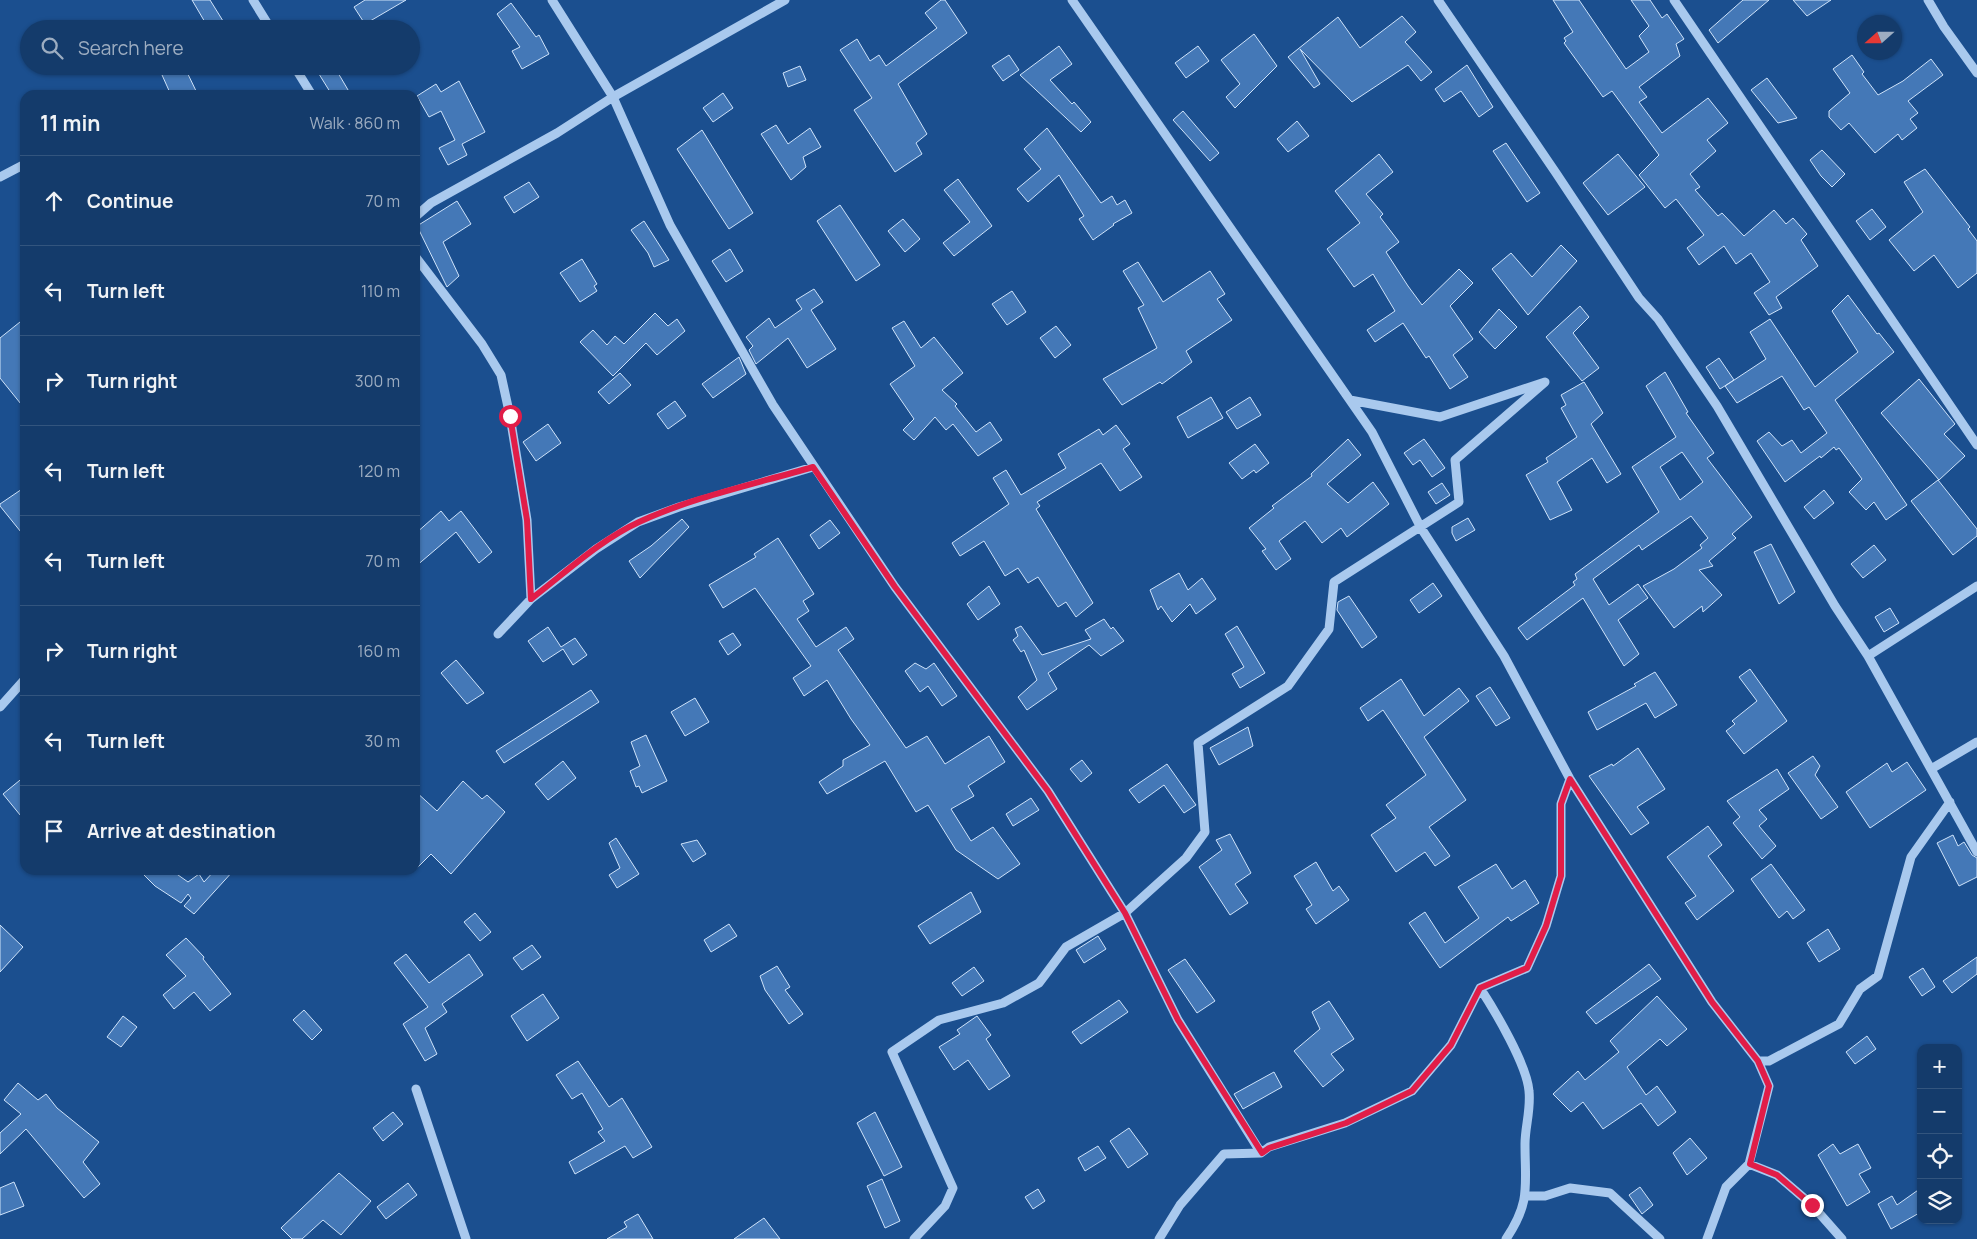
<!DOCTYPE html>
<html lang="en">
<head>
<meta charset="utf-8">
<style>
	:root { --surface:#143b6b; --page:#214673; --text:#f1f3f6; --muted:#9dadc1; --line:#33557e }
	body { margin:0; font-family:Manrope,sans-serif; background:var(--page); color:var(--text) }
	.controls { position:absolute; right:15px; bottom:15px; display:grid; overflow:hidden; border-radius:10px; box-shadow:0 1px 4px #0004 }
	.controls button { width:45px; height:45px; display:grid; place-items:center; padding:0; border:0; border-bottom:1px solid var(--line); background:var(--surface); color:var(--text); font:25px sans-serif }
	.compass { position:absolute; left:1857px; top:15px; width:45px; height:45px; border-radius:50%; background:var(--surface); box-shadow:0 1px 4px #0004; rotate:249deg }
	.stop { position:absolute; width:15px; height:15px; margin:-11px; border:4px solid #e11d48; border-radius:50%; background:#fff }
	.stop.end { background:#e11d48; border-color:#fff; box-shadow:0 1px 5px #0008 }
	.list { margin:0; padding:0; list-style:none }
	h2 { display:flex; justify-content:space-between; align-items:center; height:65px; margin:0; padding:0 20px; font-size:21px }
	h2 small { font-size:16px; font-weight:400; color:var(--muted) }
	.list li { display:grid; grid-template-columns:32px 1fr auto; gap:15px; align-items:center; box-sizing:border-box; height:90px; padding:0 20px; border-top:1px solid var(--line) }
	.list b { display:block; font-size:19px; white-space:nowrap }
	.list em { font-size:16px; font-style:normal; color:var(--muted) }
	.icon { flex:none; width:28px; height:28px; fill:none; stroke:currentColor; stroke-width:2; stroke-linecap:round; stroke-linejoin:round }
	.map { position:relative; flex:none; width:1977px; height:1239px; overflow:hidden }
	.search { position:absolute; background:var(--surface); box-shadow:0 1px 4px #0004; left:20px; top:20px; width:400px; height:55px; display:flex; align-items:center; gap:12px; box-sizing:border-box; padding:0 18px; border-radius:28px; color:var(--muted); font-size:19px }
	.panel { position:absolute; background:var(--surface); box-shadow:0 1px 4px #0004; left:20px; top:90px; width:400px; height:785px; border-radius:15px }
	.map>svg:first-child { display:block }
	.building { fill:#4478b7; stroke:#cfe3fa; fill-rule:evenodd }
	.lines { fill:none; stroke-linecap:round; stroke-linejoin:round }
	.minor { stroke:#a9c9ee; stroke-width:9 }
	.route { stroke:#e11d48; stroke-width:6 }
</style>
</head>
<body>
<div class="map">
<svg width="1977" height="1239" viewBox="0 0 1977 1239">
	<rect width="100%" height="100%" fill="#1b4f8f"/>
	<path class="building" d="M192,0H210L228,29H209Z
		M365,0H406L365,24L354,7Z
		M941,0H945L967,33L898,84L927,134L916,143L922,154L895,172L854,110L872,98L840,50L857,39L870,61L879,55L886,66L937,28L925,13Z
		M1553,0H1579L1626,69L1649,52L1639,36L1649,26L1631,0H1650L1662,18L1667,14L1684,39L1676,44L1680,56L1639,87L1647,97L1639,102L1662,133L1708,98L1728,123L1707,140L1716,151L1690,174L1700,187L1695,190L1718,216L1722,213L1744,236L1774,210L1786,224L1793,218L1807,234L1801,240L1818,266L1776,297L1782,308L1769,315L1754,293L1770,282L1751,253L1736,264L1724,246L1699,265L1687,248L1704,235L1676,199L1665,208L1639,175L1659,155L1612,91L1603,97L1564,43L1566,41L1564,38L1573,32Z
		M1743,0H1769L1718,43L1709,30Z
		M1793,0H1831L1807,16Z
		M511,3L536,37L539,35L549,54L522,69L512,51L520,47L497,14Z
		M1402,16L1416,32L1405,42L1432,72L1421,81L1408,65L1352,102L1300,49L1320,84L1314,88L1288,57L1338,17L1360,48Z
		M1254,34L1277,66L1235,108L1226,97L1240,84L1221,60Z
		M1059,46L1072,64L1050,80L1072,104L1074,102L1091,122L1081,132L1020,75Z
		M1198,46L1209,61L1186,78L1175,63Z
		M1009,55L1019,70L1003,81L992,66Z
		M1852,55L1864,72L1862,74L1878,95L1903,81L1931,59L1943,75L1908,101L1918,113L1910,119L1917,128L1902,140L1898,134L1875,153L1849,123L1841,130L1829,117V111L1850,93L1833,69Z
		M1467,65L1493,107L1479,117L1461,91L1444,102L1435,89Z
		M158,66H184L198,95H171Z
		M314,66H334L351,95H332Z
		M800,66L806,80L788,87L783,73Z
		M1767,78L1797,118L1778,123L1751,90Z
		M459,81L485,132L462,144L467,155L448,165L439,148L455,140L441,111L429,117L417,96L436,84L441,92Z
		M723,93L733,108L713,122L703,108Z
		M1183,111L1219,153L1210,161L1173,120Z
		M1297,121L1309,136L1288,152L1277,139Z
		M776,125L788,144L810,128L821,147L803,157L806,167L791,180L761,134Z
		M1047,128L1101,203L1112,196L1117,205L1125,200L1132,213L1113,224L1114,225L1093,240L1079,219L1084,216L1059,175L1028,202L1017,189L1041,169L1024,149Z
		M702,130L753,213L729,229L677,149Z
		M1506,143L1540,193L1527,202L1493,151Z
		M1822,150L1845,174L1832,187L1821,176L1810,160Z
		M1379,154L1393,172L1366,194L1383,214L1380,217L1399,242L1386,252L1408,286L1422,305L1459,269L1473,283L1450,306L1473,339L1453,355L1468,377L1450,389L1429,356L1426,358L1403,323L1375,342L1367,330L1395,311L1373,274L1354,287L1327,249L1360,223L1335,191Z
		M1618,154L1645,187L1608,215L1583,183Z
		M1925,169L1970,227L1968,229L1977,241V273L1958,288L1934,255L1914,271L1889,240L1923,212L1904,182Z
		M958,179L992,226L954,256L943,243L970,222L944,190Z
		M529,182L539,197L514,213L504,197Z
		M457,201L471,224L443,242L459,276L447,287L417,226Z
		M840,205L880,265L856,281L817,221Z
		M1872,209L1886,227L1870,240L1856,221Z
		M903,219L920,239L905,252L888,231Z
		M644,221L669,260L654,267L648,253L631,230Z
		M1561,245L1577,261L1528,315L1492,269L1511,253L1532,277Z
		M730,249L743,271L726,282L712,261Z
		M582,259L597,284L594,286L597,291L580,302L560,273Z
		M1138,262L1163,302L1210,271L1225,294L1217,299L1232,320L1186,351L1192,362L1162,384L1160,382L1122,405L1103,379L1157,348L1138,308L1144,305L1123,271Z
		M814,289L823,302L811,310L836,349L807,368L788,338L756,364L749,350L753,346L746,337L769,318L775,328L802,309L796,300Z
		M1012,291L1026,312L1007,325L992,304Z
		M1848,295L1877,334L1879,333L1894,352L1835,400L1907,505L1886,520L1874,502L1866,510L1849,492L1862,479L1839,448L1836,450L1834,447L1821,458L1820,456L1785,482L1757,441L1769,432L1782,446L1792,440L1801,453L1827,433L1809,407L1804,410L1782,376L1737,403L1725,386L1766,359L1750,332L1770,319L1815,387L1858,352L1832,311Z
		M1580,306L1589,317L1573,333L1599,368L1582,381L1546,337Z
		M1499,309L1517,327L1495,349L1479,332Z
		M655,313L668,326L677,319L685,331L657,355L646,343L613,376L580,342L593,330L607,345L615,336L624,344Z
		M25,318V409L0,378V338Z
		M904,321L921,348L934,337L963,373L942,390L957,404L955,406L976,432L990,422L1002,440L978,456L953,424L946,430L935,417L914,440L903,430L914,419L890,384L915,366L892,328Z
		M1056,326L1071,345L1055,358L1040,338Z
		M739,357L746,374L713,398L702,384Z
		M1719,358L1734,380L1720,389L1706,367Z
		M1665,372L1688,412L1686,413L1714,453L1707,458L1752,517L1732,534L1736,538L1709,561L1713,566L1699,570L1722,595L1703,612L1702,606L1674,628L1643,586L1674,569L1702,548L1700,545L1708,538L1691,516L1642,550L1639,545L1593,579L1609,605L1638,584L1648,598L1618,620L1639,654L1624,666L1583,598L1527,640L1518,628L1575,585L1573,582L1577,579L1575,574L1659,512L1632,467L1676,437L1646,386ZM1682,452L1703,482L1680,500L1660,467Z
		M620,373L631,385L609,404L598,392Z
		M1919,379L1955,424L1944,434L1965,456L1939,480L1881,413Z
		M1584,382L1603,413L1591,424L1621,474L1607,483L1592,458L1557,482L1572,510L1550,520L1526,475L1548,462L1546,458L1577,437L1561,408L1566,405L1561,395Z
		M1211,397L1223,418L1188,438L1177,417Z
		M1250,397L1261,415L1237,429L1226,412Z
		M675,401L686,416L668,429L657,414Z
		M548,424L561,443L536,461L523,442Z
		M1116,425L1130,444L1123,449L1142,477L1120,491L1101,463L1037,502L1040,506L1036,509L1093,603L1076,617L1066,602L1058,607L1038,577L1028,583L1018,568L1005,576L984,541L960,556L952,543L1009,504L993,478L1006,470L1021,495L1066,468L1058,454L1099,429L1103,435Z
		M1348,439L1361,455L1327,484L1348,503L1373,482L1389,504L1347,537L1341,528L1322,543L1305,521L1279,541L1291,559L1276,570L1262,551L1266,549L1249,528L1274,508L1272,506L1312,476L1311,474Z
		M1424,439L1445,468L1432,477L1420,460L1413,465L1404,453Z
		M1255,444L1269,463L1256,473L1254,470L1242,479L1229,463Z
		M1938,480L1977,529V536L1953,555L1911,501Z
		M1442,483L1450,495L1436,504L1428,492Z
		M25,487V537L0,506V504Z
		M1824,490L1834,503L1814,519L1804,507Z
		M441,511L449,521L461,511L492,552L479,563L456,532L415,567V534Z
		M1468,518L1475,530L1456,541L1452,533V527Z
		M682,519L689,527L640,578L629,561L651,546Z
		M830,520L840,533L819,549L810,535Z
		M778,538L814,594L803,601L809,611L797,619L816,647L846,627L854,639L838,650L906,748L927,736L945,764L989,736L1005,762L968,786L974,796L951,809L971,841L993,827L1020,864L998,879L956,850L928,805L916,812L885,761L827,794L819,782L843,766V760L870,745L851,719L827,680L804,696L793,678L811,666L755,588L723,608L709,585L756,557L754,554Z
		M1771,544L1795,592L1779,604L1754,552Z
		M1874,545L1886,560L1863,578L1851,564Z
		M1179,573L1188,590L1202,578L1216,599L1196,614L1190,604L1172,622L1161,606L1158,610L1150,590Z
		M1433,583L1442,596L1419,613L1410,600Z
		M989,586L1000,604L978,620L967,604Z
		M1349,596L1377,637L1362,648L1337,610L1338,602Z
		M1890,608L1899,623L1884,632L1875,617Z
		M1104,619L1111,629L1113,627L1124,641L1101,656L1089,645L1048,673L1057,689L1027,710L1018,697L1037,680L1024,650L1021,652L1013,640L1018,636L1015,629L1021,626L1042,655L1091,639L1085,630Z
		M1237,626L1265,673L1240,688L1232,674L1244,667L1225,634Z
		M548,627L561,647L575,638L587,655L573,665L563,649L543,662L528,641Z
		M733,633L741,645L728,655L719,641Z
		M456,660L484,693L467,704L441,673Z
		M915,663L926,669L934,663L957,696L942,706L928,686L920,692L905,671Z
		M1750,669L1787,721L1744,754L1726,731L1735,724L1732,721L1757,701L1739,677Z
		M1655,672L1677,705L1655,718L1646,703L1597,730L1588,712L1636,686L1634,684Z
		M1401,679L1424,716L1459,688L1469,701L1424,737L1466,800L1429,827L1450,856L1435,866L1425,852L1396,872L1371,835L1396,818L1386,805L1426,775L1383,710L1368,721L1360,708Z
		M1490,687L1510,718L1496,726L1476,696Z
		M591,690L599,702L504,763L496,751Z
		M695,698L709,722L685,736L671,712Z
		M1248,727L1253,746L1219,765L1210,748Z
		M646,735L667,781L642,793L639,786L636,787L630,771L640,766L631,742Z
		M1638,748L1665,789L1637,807L1649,823L1631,835L1589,776L1612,764L1613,766Z
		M1813,756L1820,766L1815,775L1838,807L1821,819L1788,773Z
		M1082,760L1092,773L1081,782L1070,769Z
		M563,761L576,778L548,800L535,784Z
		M1907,762L1926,790L1870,828L1846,792L1887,763L1892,772Z
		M1167,764L1196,805L1184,813L1164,785L1139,803L1129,790Z
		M1777,769L1789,789L1759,810L1767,819L1759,826L1776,846L1762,859L1733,823L1740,817L1727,801Z
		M25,776V821L3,794Z
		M463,781L482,799L487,795L505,812L451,874L431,854L415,870V791L437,811Z
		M1031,798L1039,810L1013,826L1006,814Z
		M1708,826L1722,845L1708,856L1734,891L1697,920L1685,903L1696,896L1667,857Z
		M1230,834L1251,873L1235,884L1248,903L1230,915L1199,867L1222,850L1216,840Z
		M1953,835L1958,846L1964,842L1972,855L1977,858V877L1959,886L1937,843Z
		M616,838L639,874L617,888L609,875L620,868L609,843Z
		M697,840L706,854L693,862L681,844Z
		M1316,862L1333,891L1339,886L1349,900L1316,924L1306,909L1312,905L1294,876Z
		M1496,864L1512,889L1525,880L1539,903L1511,921L1508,917L1440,968L1409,923L1425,912L1445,943L1479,918L1458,887Z
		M1771,864L1805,910L1793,919L1787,911L1779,918L1751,879Z
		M139,870H171L188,882L199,874L204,882L215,870H234L194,914L184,906L191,898L188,894L181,903L155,886Z
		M971,892L981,912L930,944L918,926Z
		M475,913L491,932L480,941L464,922Z
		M729,924L737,936L711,952L704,940Z
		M0,925L23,947L0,972Z
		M1828,929L1840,949L1819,962L1807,943Z
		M1098,936L1106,949L1084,963L1076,950Z
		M186,938L204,957L203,959L231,994L210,1011L194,992L174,1009L163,995L186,976L166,955Z
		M532,945L541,957L522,970L513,958Z
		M406,954L429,983L469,954L483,975L442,1004L447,1012L425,1028L437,1054L425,1061L403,1024L428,1007L394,963Z
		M1977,957V974L1952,993L1943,981Z
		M1185,959L1215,1001L1197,1013L1168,970Z
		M1649,964L1661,979L1596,1024L1586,1012Z
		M777,966L790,987L785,990L803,1014L789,1024L765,990L760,976Z
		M974,967L984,981L962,996L952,983Z
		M1923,968L1935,987L1922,996L1909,977Z
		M543,994L559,1018L527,1041L511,1016Z
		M1657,996L1687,1029L1667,1046L1660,1039L1627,1067L1646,1095L1657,1086L1676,1112L1658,1126L1641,1103L1603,1129L1583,1102L1571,1112L1553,1094L1578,1071L1585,1080L1619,1052L1610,1041Z
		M1119,1000L1128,1012L1081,1044L1072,1032Z
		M1329,1001L1354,1039L1331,1054L1344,1070L1323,1087L1294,1051L1320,1029L1312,1012Z
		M304,1010L322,1030L312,1040L293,1020Z
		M123,1016L137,1027L121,1047L107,1037Z
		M977,1016L991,1035L986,1039L1010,1076L989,1090L968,1060L954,1070L939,1047L960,1034L957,1030Z
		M1867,1036L1876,1049L1855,1064L1846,1052Z
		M578,1061L609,1107L622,1098L652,1147L633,1158L625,1146L575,1174L569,1162L605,1141L598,1132L603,1129L582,1093L572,1099L556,1075Z
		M1274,1072L1282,1087L1243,1109L1234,1094Z
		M18,1083L38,1100L46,1094L57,1108L99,1142L83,1162L100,1184L84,1198L26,1129L0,1154V1133L21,1114L4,1100Z
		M393,1112L403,1124L383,1141L373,1128Z
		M875,1112L902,1167L884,1176L857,1123Z
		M1129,1128L1148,1154L1128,1168L1110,1141Z
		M1690,1138L1707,1158L1687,1175L1673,1153Z
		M1833,1144L1840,1154L1858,1144L1871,1168L1859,1174L1870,1192L1847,1206L1818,1155Z
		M1098,1146L1106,1158L1085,1171L1078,1158Z
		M339,1173L371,1201L341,1235L323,1220L302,1239H292L281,1228Z
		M882,1179L900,1221L885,1228L867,1186Z
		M14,1182L24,1206L0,1215V1188Z
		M408,1183L417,1195L386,1219L377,1207Z
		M1640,1187L1653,1205L1642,1214L1629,1195Z
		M1921,1188V1212L1891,1229L1878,1204L1892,1196L1897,1205Z
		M1038,1189L1045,1201L1033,1209L1025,1197Z
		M638,1214L653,1239H607L627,1227L624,1222Z
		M764,1218L780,1239H734Z"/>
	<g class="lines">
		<path class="minor" d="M253,0L271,29
			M552,0L613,97L670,225L773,405L895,587L1048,791L1125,913L1178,1020L1261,1153
			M1072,0L1372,432L1421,528L1504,656L1570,779L1712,1002L1758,1061L1769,1086L1749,1164L1777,1175L1812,1205L1842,1239
			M1438,0L1556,173L1639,298L1658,319L1717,406L1835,606L1868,656L1977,852
			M1674,0L1977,445
			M1928,0L1944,27L1977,73
			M294,66L312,95
			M0,177L25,164
			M415,217L431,203L557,133L613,97L785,0
			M415,256L482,344L501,375L510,416L527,520L531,599
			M498,634L531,599L596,549L638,522L679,507L813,467
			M1868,656L1977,586
			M0,707L25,679
			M1931,769L1977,742
			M1480,988C1495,1011 1527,1065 1529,1091C1531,1110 1525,1127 1525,1144C1525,1186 1531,1202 1506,1239
			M1758,1061H1769L1839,1024L1860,989L1878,976L1911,857L1950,802
			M416,1089L466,1239
			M1526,1196H1545L1570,1188L1610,1193L1660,1239
			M914,1239L945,1206L953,1188L892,1052L939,1020L1003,1003L1039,983L1066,947L1125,913L1186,858L1205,832L1198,743L1288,686L1329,629L1334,582L1459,502L1455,460L1545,382L1440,417L1350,400
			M1159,1239L1180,1205L1224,1154L1261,1153L1269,1147L1345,1123L1412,1091L1451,1045L1480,988L1527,968L1546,926L1561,876V804L1570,779
			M1707,1239L1726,1187L1749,1164"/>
	</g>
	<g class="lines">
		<path class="route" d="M510,416L527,520L531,599C565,573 600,540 639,522C693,497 755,484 813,467L895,587L1048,791L1125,913L1178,1020L1262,1153L1269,1148L1346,1123L1412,1091L1451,1045L1480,988L1527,968L1546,926L1561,876V804L1570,779L1712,1002L1758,1061L1769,1086L1750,1164L1777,1175L1812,1205"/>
	</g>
</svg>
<div class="controls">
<button>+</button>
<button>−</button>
<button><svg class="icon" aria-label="locate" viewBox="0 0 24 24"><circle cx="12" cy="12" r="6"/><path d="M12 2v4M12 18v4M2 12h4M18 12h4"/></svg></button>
<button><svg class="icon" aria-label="layers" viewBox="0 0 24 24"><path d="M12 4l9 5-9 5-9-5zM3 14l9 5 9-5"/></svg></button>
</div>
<svg class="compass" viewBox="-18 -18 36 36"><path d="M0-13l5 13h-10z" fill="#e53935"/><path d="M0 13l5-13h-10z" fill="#9dadc1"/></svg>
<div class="stop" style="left:510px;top:416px"></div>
<div class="stop end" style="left:1812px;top:1205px"></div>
<div class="search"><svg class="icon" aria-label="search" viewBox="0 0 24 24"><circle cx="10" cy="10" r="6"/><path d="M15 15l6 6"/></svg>Search here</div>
<section class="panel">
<h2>11 min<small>Walk · 860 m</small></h2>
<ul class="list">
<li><svg class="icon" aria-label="ahead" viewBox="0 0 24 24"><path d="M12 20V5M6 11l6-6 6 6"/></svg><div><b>Continue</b></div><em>70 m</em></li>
<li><svg class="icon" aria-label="left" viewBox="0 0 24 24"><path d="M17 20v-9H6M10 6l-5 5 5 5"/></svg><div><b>Turn left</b></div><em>110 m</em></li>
<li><svg class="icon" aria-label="right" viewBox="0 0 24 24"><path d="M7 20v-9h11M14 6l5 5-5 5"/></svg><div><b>Turn right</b></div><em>300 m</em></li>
<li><svg class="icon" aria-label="left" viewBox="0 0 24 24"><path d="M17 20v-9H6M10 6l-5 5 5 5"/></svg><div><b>Turn left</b></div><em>120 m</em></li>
<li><svg class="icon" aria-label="left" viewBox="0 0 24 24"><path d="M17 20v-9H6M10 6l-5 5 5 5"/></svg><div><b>Turn left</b></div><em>70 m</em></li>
<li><svg class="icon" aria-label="right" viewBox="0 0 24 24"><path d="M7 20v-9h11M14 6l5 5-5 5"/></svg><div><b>Turn right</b></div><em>160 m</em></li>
<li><svg class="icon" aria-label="left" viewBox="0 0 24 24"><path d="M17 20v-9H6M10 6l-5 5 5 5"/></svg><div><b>Turn left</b></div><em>30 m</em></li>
<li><svg class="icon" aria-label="arrive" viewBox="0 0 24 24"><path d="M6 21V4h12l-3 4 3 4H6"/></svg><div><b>Arrive at destination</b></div></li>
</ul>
</section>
</div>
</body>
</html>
